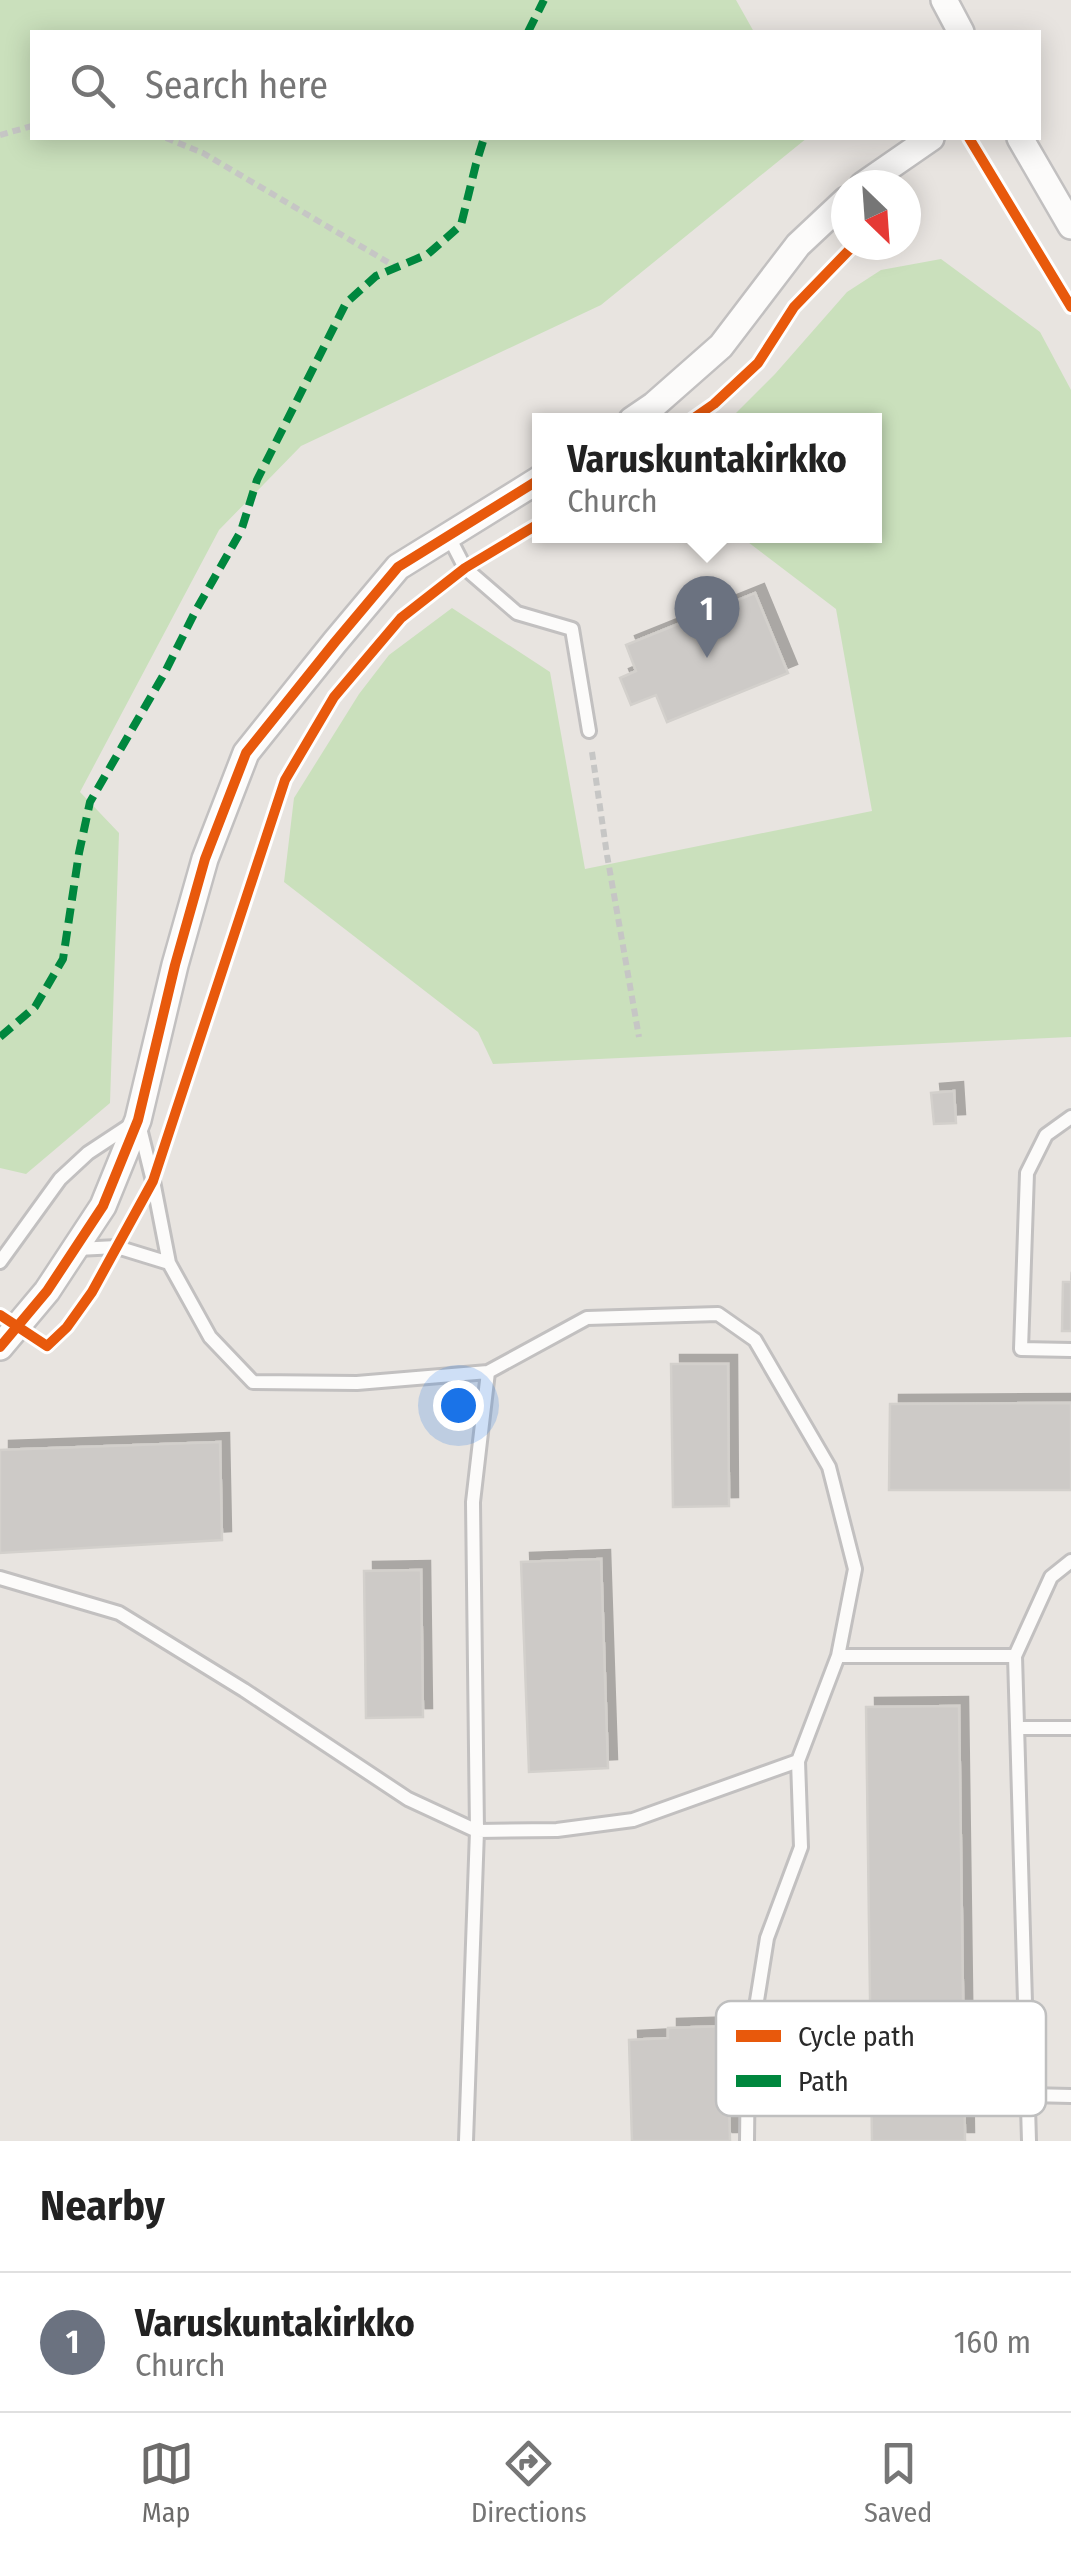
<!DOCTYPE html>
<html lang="en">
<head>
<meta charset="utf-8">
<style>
	:root { --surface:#fff; --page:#f2f2f2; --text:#222; --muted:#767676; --line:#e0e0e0; --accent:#6c6b6a }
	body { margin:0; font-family:"Fira Sans Condensed",sans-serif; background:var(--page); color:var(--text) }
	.compass { position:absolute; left:831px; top:170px; width:90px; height:90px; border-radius:50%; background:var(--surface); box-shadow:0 5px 25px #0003; rotate:155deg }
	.you { position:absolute; left:458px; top:1405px; width:35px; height:35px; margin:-25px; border:8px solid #fff; border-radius:50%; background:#1a73e8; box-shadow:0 0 0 15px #1a73e833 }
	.badge { display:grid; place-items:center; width:65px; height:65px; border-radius:50%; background:var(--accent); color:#fff; font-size:32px; font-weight:700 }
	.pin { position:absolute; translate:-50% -82px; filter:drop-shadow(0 2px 5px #0008) }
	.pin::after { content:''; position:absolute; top:52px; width:35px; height:30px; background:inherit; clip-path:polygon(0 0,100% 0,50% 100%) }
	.popup { position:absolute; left:532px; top:413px; width:350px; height:130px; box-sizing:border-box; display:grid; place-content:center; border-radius:0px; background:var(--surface); filter:drop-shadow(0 2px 8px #0005); font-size:32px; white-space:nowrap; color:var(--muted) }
	.popup b { font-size:38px; color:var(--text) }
	.popup::after { content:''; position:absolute; left:50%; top:100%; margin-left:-20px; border:20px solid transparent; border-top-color:var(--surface) }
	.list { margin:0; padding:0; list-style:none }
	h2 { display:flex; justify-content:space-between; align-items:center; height:130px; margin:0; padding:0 40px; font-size:42px }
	h2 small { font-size:32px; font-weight:400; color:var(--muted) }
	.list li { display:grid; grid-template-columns:65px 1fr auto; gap:30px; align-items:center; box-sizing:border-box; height:140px; padding:0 40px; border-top:2px solid var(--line) }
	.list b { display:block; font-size:38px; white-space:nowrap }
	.list p { margin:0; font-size:32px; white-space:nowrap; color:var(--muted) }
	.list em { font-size:32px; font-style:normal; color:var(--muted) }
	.icon { flex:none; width:55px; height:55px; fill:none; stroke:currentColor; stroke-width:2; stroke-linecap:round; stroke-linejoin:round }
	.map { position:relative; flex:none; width:1071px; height:2141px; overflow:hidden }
	.search { position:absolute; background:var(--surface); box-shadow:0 5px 25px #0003; left:30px; right:30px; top:30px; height:110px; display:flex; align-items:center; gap:25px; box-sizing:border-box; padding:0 35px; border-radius:0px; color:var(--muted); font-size:38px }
	.sheet { height:270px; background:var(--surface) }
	nav { display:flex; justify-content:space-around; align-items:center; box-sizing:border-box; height:140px; border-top:2px solid var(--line); background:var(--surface); font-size:28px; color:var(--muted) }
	nav a { display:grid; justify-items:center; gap:5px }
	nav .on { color:var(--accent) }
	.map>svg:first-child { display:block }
	.green { fill:#cae0bc }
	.building { fill:#cdcac7; stroke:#d3d0cc; stroke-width:2.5; filter:url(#shadow) }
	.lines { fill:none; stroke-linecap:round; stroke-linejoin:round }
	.service-casing { stroke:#c2c0c0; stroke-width:18 }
	.minor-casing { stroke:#c2c0c0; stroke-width:30 }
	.path { stroke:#c6c6c5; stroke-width:6; stroke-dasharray:8 5; stroke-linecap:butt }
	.service { stroke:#fcfbfa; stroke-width:12 }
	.minor { stroke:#fcfbfa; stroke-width:25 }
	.quiet { stroke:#00873e; stroke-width:8; stroke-dasharray:15 8; stroke-linecap:butt }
	.cycleway-casing { stroke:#fff; stroke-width:16 }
	.cycleway { stroke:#e8590c; stroke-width:10 }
	.key { fill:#fff; stroke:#bfbfbf; stroke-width:2.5 }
	.key-label { font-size:28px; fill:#2a2a2a }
</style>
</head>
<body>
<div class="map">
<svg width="1071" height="2141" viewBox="0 0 1071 2141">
	<defs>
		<filter id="shadow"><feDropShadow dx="9" dy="-9" stdDeviation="0" flood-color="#0004"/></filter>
	</defs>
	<rect width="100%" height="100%" fill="#e8e4e0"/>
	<path class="green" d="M0,0H736L754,32H32V138H807L601,305L301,446L219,530L80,792L119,833L110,1103L26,1174L0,1168Z
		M941,259L1040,332L1071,390V1037L493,1064L478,1032L284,882L294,798L359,694L389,655L452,608L550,672L585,869L872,811L836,609L740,536H874V420H729L775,374L847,292L881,270Z"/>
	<path class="building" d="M755,593L788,673L667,722L656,695L631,705L620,678L636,671L626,645Z
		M954,1091L956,1123L934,1124L931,1093Z
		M1063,1282H1071V1331H1062Z
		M671,1364H728L729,1506L673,1507Z
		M1071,1403V1490H889L890,1404Z
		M220,1442L222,1540L0,1553V1450Z
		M601,1559L608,1768L529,1772L521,1562Z
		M421,1570L423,1717L366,1718L364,1571Z
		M959,1706L965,2141H872L866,1707Z
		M727,2026L730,2141H632L629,2040L668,2038V2028Z"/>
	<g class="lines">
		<defs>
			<path id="service" d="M448,535L465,568L517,613L572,629L589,731
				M1071,1117L1046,1135L1027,1173L1021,1349L1071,1350
				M77,1249L117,1247L169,1263
				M0,1262L60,1179L88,1153L138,1120L153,1181L169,1263L210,1337L253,1382L357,1383L488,1372L587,1318L718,1314L755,1340L829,1467L855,1569L838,1656L798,1761L633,1820L557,1830L477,1831L408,1799L244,1690L119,1613L0,1578
				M838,1656H1015
				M1017,1728H1071
				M1028,2095L1071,2096
				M466,2141L477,1831L473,1502L488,1372
				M747,2141L748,2057L767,1938L801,1847L798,1761
				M1029,2141L1015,1656L1051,1577L1071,1561"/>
			<path id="minor" d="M944,0L961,32
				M1020,138L1071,226
				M863,185L931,138
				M632,420L654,405L721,346L798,245L846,200
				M0,1347L47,1291L103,1206L138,1120L175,965L205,859L246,753L335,642L398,567L540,479"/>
		</defs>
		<use href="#service" class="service-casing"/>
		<use href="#minor" class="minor-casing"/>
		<path class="path" d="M0,135L32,126
			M166,138L203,153L396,267
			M592,752L607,855L639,1037"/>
		<use href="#service" class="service"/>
		<use href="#minor" class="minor"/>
		<path class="quiet" d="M528,32L544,0
			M0,1037L35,1007L63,959L79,853L90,802L164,674L195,612L241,531L257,480L346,303L376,276L428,254L461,225L476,164L484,138"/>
		<defs>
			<path id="cycleway" d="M969,138L1071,307
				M691,420L714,404L758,363L794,307L854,245
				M0,1315L47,1346L67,1327L92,1292L153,1181L285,780L334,697L401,618L465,568L540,523
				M0,1347L47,1291L103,1206L138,1120L175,965L205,859L246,753L335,642L398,567L540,479"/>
		</defs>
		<use href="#cycleway" class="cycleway-casing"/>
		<use href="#cycleway" class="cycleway"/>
	</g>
	<rect x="716" y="2001" width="330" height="115" rx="15" class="key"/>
	<rect x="736" y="2030" width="45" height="12" fill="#e8590c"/>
	<rect x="736" y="2075" width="45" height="12" fill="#00873e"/>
	<g class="key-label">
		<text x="798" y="2046">Cycle path</text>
		<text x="798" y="2091">Path</text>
	</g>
</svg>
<svg class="compass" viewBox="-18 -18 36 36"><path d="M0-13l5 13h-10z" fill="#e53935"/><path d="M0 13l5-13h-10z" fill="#767676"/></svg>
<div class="you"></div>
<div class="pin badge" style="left:707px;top:658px;background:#6b7280">1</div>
<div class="popup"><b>Varuskuntakirkko</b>Church</div>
<div class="search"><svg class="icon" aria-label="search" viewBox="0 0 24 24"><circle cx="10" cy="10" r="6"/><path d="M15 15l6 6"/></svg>Search here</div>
</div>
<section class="sheet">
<h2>Nearby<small></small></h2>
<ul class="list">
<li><span class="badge" style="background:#6b7280">1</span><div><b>Varuskuntakirkko</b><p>Church</p></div><em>160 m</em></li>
</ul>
</section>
<nav>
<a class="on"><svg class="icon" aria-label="map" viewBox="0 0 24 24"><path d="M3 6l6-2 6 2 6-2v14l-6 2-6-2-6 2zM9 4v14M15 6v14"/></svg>Map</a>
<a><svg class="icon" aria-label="directions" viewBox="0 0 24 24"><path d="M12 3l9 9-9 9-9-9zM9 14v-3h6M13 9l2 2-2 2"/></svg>Directions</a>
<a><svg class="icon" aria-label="saved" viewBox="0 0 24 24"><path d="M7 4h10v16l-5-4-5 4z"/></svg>Saved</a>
</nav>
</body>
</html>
